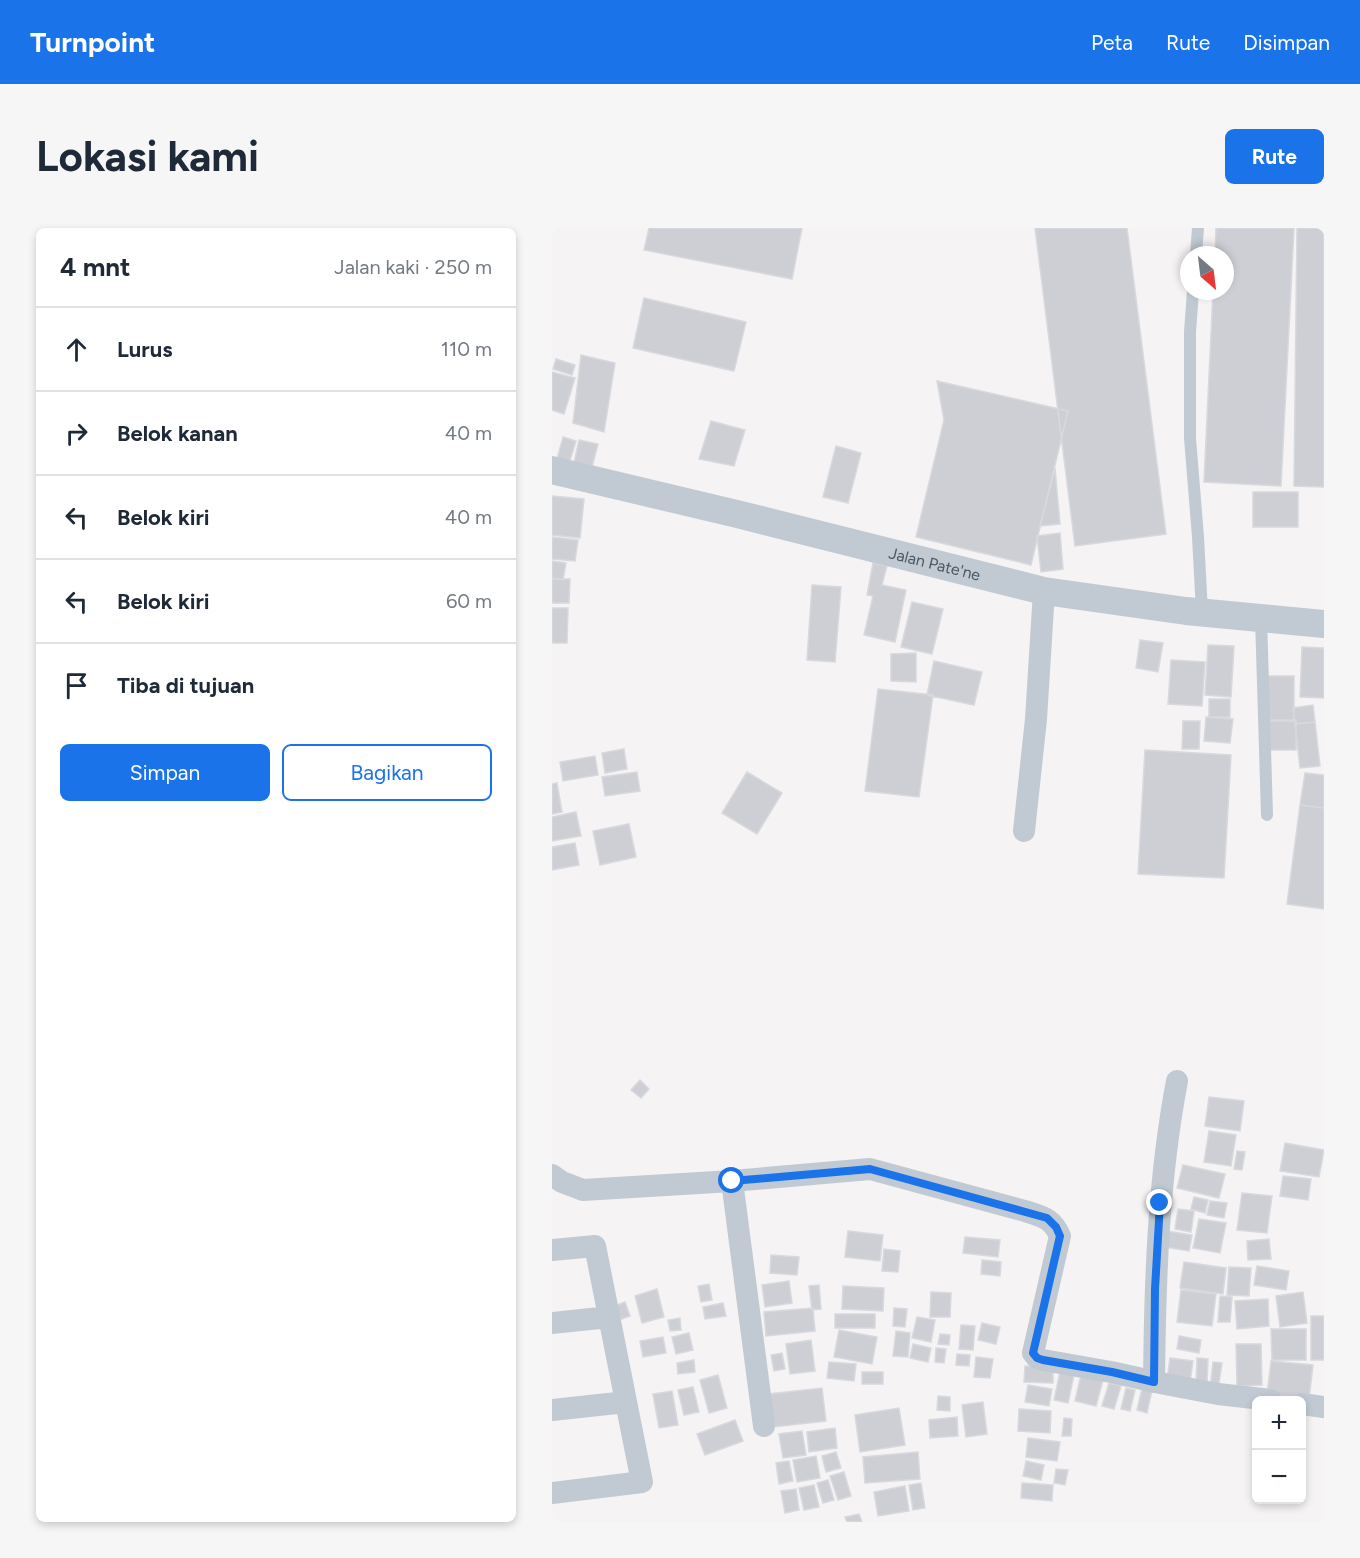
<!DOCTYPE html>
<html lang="id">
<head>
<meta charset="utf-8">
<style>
	:root { --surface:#fff; --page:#f6f6f7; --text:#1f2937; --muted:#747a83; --line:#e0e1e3; --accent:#1a73e8 }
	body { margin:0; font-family:Figtree,sans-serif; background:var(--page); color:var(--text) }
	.controls { position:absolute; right:18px; bottom:18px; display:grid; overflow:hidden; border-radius:9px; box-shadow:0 3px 9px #0003 }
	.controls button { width:54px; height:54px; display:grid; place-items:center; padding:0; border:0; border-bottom:2px solid var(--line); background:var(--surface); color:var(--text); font:30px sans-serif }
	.compass { position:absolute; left:628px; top:18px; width:54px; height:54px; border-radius:50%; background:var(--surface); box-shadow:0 3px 9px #0003; rotate:152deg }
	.stop { position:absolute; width:18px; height:18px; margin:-14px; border:4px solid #1a73e8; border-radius:50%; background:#fff }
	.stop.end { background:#1a73e8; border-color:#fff; box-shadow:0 2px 6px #0008 }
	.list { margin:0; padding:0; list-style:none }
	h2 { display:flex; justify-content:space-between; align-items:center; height:78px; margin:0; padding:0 24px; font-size:26px }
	h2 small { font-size:20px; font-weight:400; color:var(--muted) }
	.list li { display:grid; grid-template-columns:39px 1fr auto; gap:18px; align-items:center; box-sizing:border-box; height:84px; padding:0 24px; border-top:2px solid var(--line) }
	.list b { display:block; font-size:22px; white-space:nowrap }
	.list em { font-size:20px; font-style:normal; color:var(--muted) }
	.actions { display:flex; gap:12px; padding:18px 24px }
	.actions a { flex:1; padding:14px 0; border:2px solid var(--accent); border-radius:9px; text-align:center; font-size:21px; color:var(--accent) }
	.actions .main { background:var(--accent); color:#fff }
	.icon { flex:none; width:33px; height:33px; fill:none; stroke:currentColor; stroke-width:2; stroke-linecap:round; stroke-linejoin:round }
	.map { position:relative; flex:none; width:772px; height:1294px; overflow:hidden; border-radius:9px }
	header { display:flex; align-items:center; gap:36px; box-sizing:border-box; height:84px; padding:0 30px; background:var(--accent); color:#fff }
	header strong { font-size:28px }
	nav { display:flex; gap:33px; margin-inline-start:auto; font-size:21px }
	.intro { display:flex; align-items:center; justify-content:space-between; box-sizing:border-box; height:144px; padding:0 36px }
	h1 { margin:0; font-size:42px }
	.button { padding:15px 27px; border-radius:9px; background:var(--accent); color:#fff; font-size:21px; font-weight:700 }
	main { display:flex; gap:36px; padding:0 36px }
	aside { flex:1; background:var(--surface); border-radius:9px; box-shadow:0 3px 9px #0003 }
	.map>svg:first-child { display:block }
	.building { fill:#cdcfd5; stroke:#d7d9de; stroke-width:1.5 }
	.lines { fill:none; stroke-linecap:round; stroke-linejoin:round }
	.service { stroke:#c1cad2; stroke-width:12 }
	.minor { stroke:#c1cad2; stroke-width:22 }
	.tertiary { stroke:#c1cad2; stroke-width:28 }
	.route { stroke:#1a73e8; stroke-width:8 }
	.labels { text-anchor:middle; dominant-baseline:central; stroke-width:5; stroke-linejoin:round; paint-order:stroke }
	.street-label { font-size:16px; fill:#4a5661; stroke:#fff }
</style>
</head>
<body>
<header>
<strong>Turnpoint</strong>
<nav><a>Peta</a><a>Rute</a><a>Disimpan</a></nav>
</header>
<div class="intro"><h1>Lokasi kami</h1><a class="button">Rute</a></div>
<main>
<aside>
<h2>4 mnt<small>Jalan kaki · 250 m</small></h2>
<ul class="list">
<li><svg class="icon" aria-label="ahead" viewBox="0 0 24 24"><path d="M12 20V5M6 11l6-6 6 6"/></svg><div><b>Lurus</b></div><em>110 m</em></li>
<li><svg class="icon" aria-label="right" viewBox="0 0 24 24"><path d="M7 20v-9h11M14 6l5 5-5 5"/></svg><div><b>Belok kanan</b></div><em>40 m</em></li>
<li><svg class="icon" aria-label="left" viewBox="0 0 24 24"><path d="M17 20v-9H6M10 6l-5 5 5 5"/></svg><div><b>Belok kiri</b></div><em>40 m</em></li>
<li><svg class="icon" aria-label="left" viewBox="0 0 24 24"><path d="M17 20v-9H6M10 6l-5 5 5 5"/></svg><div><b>Belok kiri</b></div><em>60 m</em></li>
<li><svg class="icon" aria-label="arrive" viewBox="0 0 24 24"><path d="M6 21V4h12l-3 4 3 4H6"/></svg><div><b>Tiba di tujuan</b></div></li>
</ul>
<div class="actions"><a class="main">Simpan</a><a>Bagikan</a></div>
</aside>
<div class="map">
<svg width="772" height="1294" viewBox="0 0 772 1294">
	<rect width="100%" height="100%" fill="#f5f3f3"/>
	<path class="building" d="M97,0H250L240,51L92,22Z
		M483,0H575L614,306L523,318Z
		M664,0H742L729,258L652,254L661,63H673V27H663Z
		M745,0H772V259L742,258Z
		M92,70L194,94L182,143L81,120Z
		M29,127L63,135L52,204L21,195Z
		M4,131L23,137L20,147L1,141Z
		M0,144L23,150L12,186L0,182Z
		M385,153L516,183L479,337L364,309L392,192Z
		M159,193L193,202L182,238L147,231Z
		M11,209L24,213L16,239L4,235Z
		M27,212L46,216L40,239L22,235Z
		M284,218L309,225L296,275L271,269Z
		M503,240L508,296L488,298Z
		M701,264H746V299H701Z
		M0,268L32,271L28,310L0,307Z
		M508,305L511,341L489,344L485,308Z
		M0,309L26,312L23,333L0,331Z
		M0,333L14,335L11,352L0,350Z
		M321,335L335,338L330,357L354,362L343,414L312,407L321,368L315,367Z
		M0,351H18L17,375H0Z
		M260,357L289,359L283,434L255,432Z
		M360,374L391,381L380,426L349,419Z
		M0,380H16L15,415H0Z
		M588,412L611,415L606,444L584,440Z
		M656,417L682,418L679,469L653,467Z
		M750,419L772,420V470L748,469Z
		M364,425V454L339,453V426Z
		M619,432L653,434L650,478L616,476Z
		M382,433L430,444L422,477L375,467Z
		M716,448H742V493H716Z
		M326,461L381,467L367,569L313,563Z
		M657,471H678V489H657Z
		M761,477L763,494L743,496L741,480Z
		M654,489L681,491L678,515L652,513Z
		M716,492H744V522H716Z
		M631,493H648L647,521H630Z
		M763,494L768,538L748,540L743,496Z
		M72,521L75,541L53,545L50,525Z
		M593,522L679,527L672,650L586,646Z
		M43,528L46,547L11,553L8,534Z
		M85,544L88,563L53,568L50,549Z
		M195,544L230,565L205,606L170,585Z
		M753,545L772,547V580L748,577Z
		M5,555L10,584L0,586V556Z
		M748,577L772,580V681L735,676Z
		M24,584L29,608L0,613V589Z
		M77,596L84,629L48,637L41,603Z
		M23,615L27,637L0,642V619Z
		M88,852L97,861L89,870L79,862Z
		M657,869L692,873L688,903L653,898Z
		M657,903L684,907L679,938L652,934Z
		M733,915L772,922L767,949L728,943Z
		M685,923L693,924L690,942L682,941Z
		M631,937L673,946L667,970L625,960Z
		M731,948L759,951L756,972L728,968Z
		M690,965L720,968L715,1005L685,1002Z
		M642,969L656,972L653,985L639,981Z
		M658,973L675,975L672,990L655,987Z
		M626,981L642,983L639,1004L623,1001Z
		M647,991L674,995L668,1025L641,1020Z
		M296,1003L331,1007L328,1033L293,1029Z
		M615,1003L640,1007L637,1023L612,1019Z
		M413,1009L448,1012L446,1029L411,1025Z
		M717,1011L719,1031L696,1032L695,1013Z
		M332,1021L348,1023L346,1044L330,1043Z
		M219,1027L247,1029L245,1047L218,1045Z
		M430,1032L449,1034L448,1048L429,1046Z
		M632,1034L674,1040L671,1066L628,1060Z
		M705,1038L737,1043L734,1062L702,1057Z
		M677,1039L699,1040L697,1068L675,1067Z
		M237,1053L240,1075L213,1079L210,1057Z
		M157,1056L160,1072L149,1074L146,1058Z
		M267,1057L269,1081L260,1082L257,1058Z
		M291,1058L332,1060L331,1083L290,1081Z
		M105,1061L112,1089L90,1095L83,1068Z
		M629,1062L664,1066L660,1098L625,1094Z
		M379,1064L399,1065L398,1089H378Z
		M751,1064L755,1095L728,1099L724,1068Z
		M668,1068L680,1069L678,1094H666Z
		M716,1071L717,1098L685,1101L683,1073Z
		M73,1074L78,1088L64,1093L60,1079Z
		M171,1075L174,1088L153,1091L151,1079Z
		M261,1080L263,1103L214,1108L212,1084Z
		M342,1080L355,1081L353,1099L341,1098Z
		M283,1086H323V1100H283Z
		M759,1088H772V1132H759Z
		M365,1089L383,1092L379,1114L360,1110Z
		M128,1090L129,1102L118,1103L116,1092Z
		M430,1095L448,1099L444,1116L426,1112Z
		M409,1097L423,1098L421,1122L407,1121Z
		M719,1101H754V1132H720Z
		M287,1102L325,1109L320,1136L282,1129Z
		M344,1103L358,1105L356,1129L341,1128Z
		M137,1105L141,1122L124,1126L120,1109Z
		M388,1106L398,1107L397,1117L386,1116Z
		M627,1108L649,1112L647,1125L625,1121Z
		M111,1109L114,1125L91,1129L88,1113Z
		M259,1112L263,1143L238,1146L234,1116Z
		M361,1116L379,1120L376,1134L358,1130Z
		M684,1116H709L710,1157L685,1158Z
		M384,1120L394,1121L392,1135L383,1134Z
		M230,1125L233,1141L222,1143L219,1127Z
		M405,1126L418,1127L417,1138L404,1137Z
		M424,1129L441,1131L438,1150L422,1149Z
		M618,1130L641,1133L638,1154L615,1152Z
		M645,1130L656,1131L655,1156H644Z
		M142,1132L143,1144L126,1146L125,1135Z
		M719,1133L761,1137L757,1171L715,1167Z
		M277,1134L304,1136L302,1153L275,1150Z
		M661,1134L670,1135L666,1162L658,1161Z
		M473,1138L501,1140V1155L472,1154Z
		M310,1144H331V1156H310Z
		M508,1144L522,1147L516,1175L502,1172Z
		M166,1147L175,1180L157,1185L148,1152Z
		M529,1147L551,1152L544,1178L523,1173Z
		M557,1155L569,1158L562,1181L550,1178Z
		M591,1156L601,1158L595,1185L585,1182Z
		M476,1157L500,1161L497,1178L473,1174Z
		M141,1159L147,1184L132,1187L126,1162Z
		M270,1160L274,1193L221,1199L217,1166Z
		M574,1160L583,1162L578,1183L569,1181Z
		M120,1163L126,1197L107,1200L101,1166Z
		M386,1168L398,1169V1183L385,1182Z
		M431,1174L435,1206L414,1209L410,1177Z
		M347,1180L353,1217L308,1224L303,1187Z
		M467,1181L499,1183L498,1205L466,1203Z
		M405,1189L406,1208L378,1210L377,1192Z
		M512,1190L520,1191L519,1208H510Z
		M183,1192L191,1213L153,1227L145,1206Z
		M283,1200L285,1220L257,1224L255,1204Z
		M250,1203L254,1227L231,1230L227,1206Z
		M476,1210L508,1214L505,1233L474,1229Z
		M284,1224L289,1240L274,1244L270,1228Z
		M366,1224L368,1251L313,1255L311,1229Z
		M264,1228L268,1250L245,1254L241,1232Z
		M237,1233L241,1253L227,1256L224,1235Z
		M474,1233L492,1237L489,1252L471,1248Z
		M504,1241L516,1242L513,1257L502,1255Z
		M292,1244L299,1268L286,1272L278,1248Z
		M276,1252L282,1272L271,1275L265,1255Z
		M369,1255L373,1280L361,1282L357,1257Z
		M470,1255L501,1257L500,1273L469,1270Z
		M262,1257L267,1279L252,1282L247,1260Z
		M353,1258L357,1283L326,1288L322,1264Z
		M244,1261L247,1282L233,1285L229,1263Z
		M307,1286L310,1294H295L293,1289Z"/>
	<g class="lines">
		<path class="service" d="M644,27L646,0
			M641,63L638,104V210L646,309L650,384
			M709,390L715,587"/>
		<path class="minor" d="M472,603L484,491L492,363
			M0,947L10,954L31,962L180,953L318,941L473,983C491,989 500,990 508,1008L481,1125L485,1130L491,1132L559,1144L613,1156L666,1166L719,1172
			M180,953L212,1198
			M0,1022L43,1018L90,1254L0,1265
			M0,1095L57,1089
			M602,1154C603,1053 606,953 625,853
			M750,1176L772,1179
			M0,1182L74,1174"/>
		<path class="tertiary" id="s1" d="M0,242L185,286L492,363L634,383L772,396"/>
	</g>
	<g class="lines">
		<path class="route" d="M180,953L318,941L495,990L504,999L508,1008L481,1125L485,1130L491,1132L560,1144L602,1154L603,1061L608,975"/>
	</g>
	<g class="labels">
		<g class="street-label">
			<text stroke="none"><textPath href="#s1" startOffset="394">Jalan Pate'ne</textPath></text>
		</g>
	</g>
</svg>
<div class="controls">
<button>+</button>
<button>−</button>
</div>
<svg class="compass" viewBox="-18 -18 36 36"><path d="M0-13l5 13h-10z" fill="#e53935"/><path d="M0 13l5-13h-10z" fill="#747a83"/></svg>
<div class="stop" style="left:180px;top:953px"></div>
<div class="stop end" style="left:608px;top:975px"></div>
</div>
</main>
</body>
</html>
